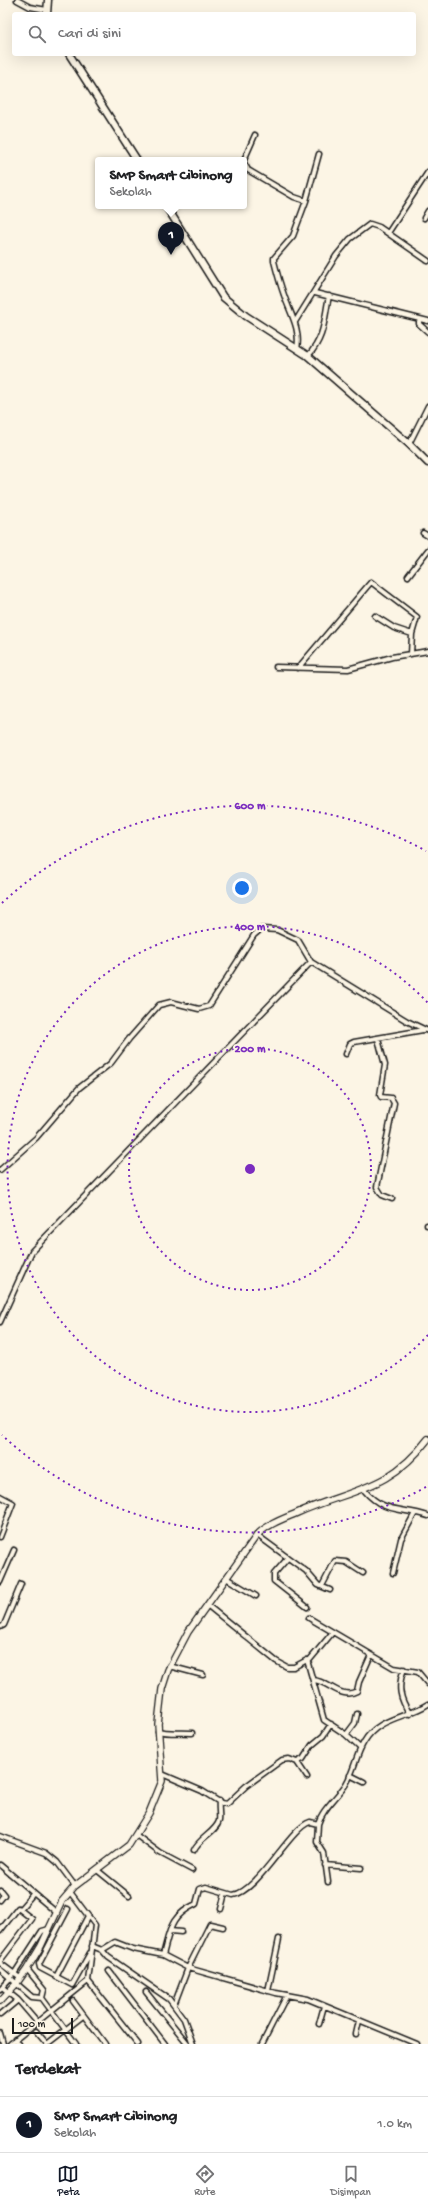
<!DOCTYPE html>
<html lang="id">
<head>
<meta charset="utf-8">
<style>
	:root { --surface:#fff; --page:#f6f6f6; --text:#202124; --muted:#757577; --line:#e0e0e0; --accent:#111827 }
	body { margin:0; font-family:"Gochi Hand",sans-serif; background:var(--page); color:var(--text) }
	.scale { position:absolute; left:12px; bottom:10px; width:61px; box-sizing:border-box; padding-left:4px; border:2px solid #1c1c1c; border-top:0; font-size:11px; line-height:14px; white-space:nowrap; color:#1c1c1c; -webkit-text-stroke:3px #fcf5e5; paint-order:stroke }
	.you { position:absolute; left:242px; top:888px; width:14px; height:14px; margin:-10px; border:3px solid #fff; border-radius:50%; background:#1a73e8; box-shadow:0 0 0 6px #1a73e833 }
	.badge { display:grid; place-items:center; width:26px; height:26px; border-radius:50%; background:var(--accent); color:#fff; font-size:13px; font-weight:700 }
	.pin { position:absolute; translate:-50% -33px; filter:drop-shadow(0 1px 2px #0008) }
	.pin::after { content:''; position:absolute; top:21px; width:14px; height:12px; background:inherit; clip-path:polygon(0 0,100% 0,50% 100%) }
	.popup { position:absolute; left:95px; top:157px; width:152px; height:52px; box-sizing:border-box; display:grid; place-content:center; border-radius:4px; background:var(--surface); filter:drop-shadow(0 1px 3px #0005); font-size:13px; white-space:nowrap; color:var(--muted) }
	.popup b { font-size:15px; color:var(--text) }
	.popup::after { content:''; position:absolute; left:50%; top:100%; margin-left:-8px; border:8px solid transparent; border-top-color:var(--surface) }
	.list { margin:0; padding:0; list-style:none }
	h2 { display:flex; justify-content:space-between; align-items:center; height:52px; margin:0; padding:0 16px; font-size:17px }
	h2 small { font-size:13px; font-weight:400; color:var(--muted) }
	.list li { display:grid; grid-template-columns:26px 1fr auto; gap:12px; align-items:center; box-sizing:border-box; height:56px; padding:0 16px; border-top:1px solid var(--line) }
	.list b { display:block; font-size:15px; white-space:nowrap }
	.list p { margin:0; font-size:13px; white-space:nowrap; color:var(--muted) }
	.list em { font-size:13px; font-style:normal; color:var(--muted) }
	.icon { flex:none; width:22px; height:22px; fill:none; stroke:currentColor; stroke-width:2; stroke-linecap:round; stroke-linejoin:round }
	.map { position:relative; flex:none; width:428px; height:2044px; overflow:hidden }
	.search { position:absolute; background:var(--surface); box-shadow:0 4px 16px #0002; left:12px; right:12px; top:12px; height:44px; display:flex; align-items:center; gap:10px; box-sizing:border-box; padding:0 14px; border-radius:4px; color:var(--muted); font-size:15px }
	.sheet { height:108px; background:var(--surface) }
	nav { display:flex; justify-content:space-around; align-items:center; box-sizing:border-box; height:56px; border-top:1px solid var(--line); background:var(--surface); font-size:11px; color:var(--muted) }
	nav a { display:grid; justify-items:center; gap:2px }
	nav .on { color:var(--accent) }
	.map>svg:first-child { display:block }
	.lines { fill:none; stroke-linecap:round; stroke-linejoin:round }
	.street-casing { stroke:#1c1c1c; stroke-width:7 }
	.secondary-casing { stroke:#1c1c1c; stroke-width:8 }
	.primary-casing { stroke:#1c1c1c; stroke-width:9 }
	.street { stroke:#fcf5e5; stroke-width:4 }
	.secondary { stroke:#fcf5e5; stroke-width:5.5 }
	.primary { stroke:#fcf5e5; stroke-width:6 }
	.ring { fill:none; stroke:#7b2cbf; stroke-width:2; stroke-dasharray:2 4 }
	.centre { fill:#7b2cbf; stroke:#fcf5e5; stroke-width:2 }
	.ring-label { font-size:12px; text-anchor:middle; font-weight:bold; fill:#7b2cbf; stroke:#fcf5e5; stroke-width:4; stroke-linejoin:round; paint-order:stroke }
</style>
</head>
<body>
<div class="map">
<svg width="428" height="2044" viewBox="0 0 428 2044">
	<rect width="100%" height="100%" fill="#fcf5e5"/>
	<filter id="ink" filterUnits="userSpaceOnUse"><feTurbulence type="fractalNoise" baseFrequency=".025" numOctaves="2"/><feDisplacementMap in="SourceGraphic" scale="8" xChannelSelector="R" yChannelSelector="G"/><feConvolveMatrix kernelMatrix="1 2 1 2 8 2 1 2 1" color-interpolation-filters="sRGB"/></filter>
	<g filter="url(#ink)">
		<g class="lines">
			<defs>
				<path id="street" d="M17,0L30,7L47,10
					M244,160L255,135
					M244,163L248,170L253,173L294,197L306,201L293,236L274,258V261C277,273 280,284 284,295C290,313 301,329 297,349
					M306,201L319,154
					M424,218L428,211
					M388,233L428,172
					M315,293L428,321
					M419,319V324L428,332
					M295,322L336,256L350,239L370,224L379,227L428,261
					M308,356C325,337 324,320 329,296
					M409,444L428,406
					M423,533L428,536
					M408,576L428,550
					M375,616L394,628L412,634
					M276,667L348,669L392,657L428,651
					M298,668L371,582L417,617L412,634L411,654
					M378,1039L385,1065L380,1095L381,1097L391,1098L394,1103L377,1187L382,1195L392,1199
					M346,1054L350,1044L354,1042L423,1030
					M0,1170L36,1138L79,1088L111,1063L129,1039L159,1005L171,1002L199,1009L209,1006L254,935L261,929L277,930L298,940L311,962L407,1021L428,1031
					M427,1225H428
					M0,1322L32,1251L311,962
					M364,1490C384,1514 401,1507 428,1516
					M0,1496L13,1503L0,1537
					M257,1535L306,1571L318,1585L330,1590
					M287,1559L274,1574V1581L307,1607
					M393,1573L401,1539L415,1513
					M226,1578L256,1596
					M0,1582L14,1550
					M322,1586L335,1561L346,1562L363,1573
					M207,1605L276,1661L287,1667H294L307,1660L324,1720L345,1734L360,1748
					M309,1618L394,1668L418,1672L428,1684
					M0,1627L4,1625L21,1584
					M308,1662L333,1632
					M169,1666L203,1675
					M404,1669C397,1687 400,1699 410,1714
					M313,1680C329,1681 341,1700 357,1691L359,1682L371,1655
					M158,1731C170,1734 180,1732 192,1733
					M346,1735L355,1723L357,1714
					M297,1762L307,1777
					M162,1774L202,1791L221,1803L227,1804L246,1786L282,1760L289,1759L297,1762L303,1759L312,1745L323,1736L331,1724
					M350,1775L364,1782
					M318,1824L317,1842L324,1853L328,1882
					M136,1835L160,1853L192,1870
					M0,1836L46,1853L57,1862L75,1886
					M194,1850C199,1838 216,1832 219,1821C220,1815 218,1808 219,1801
					M0,1865L56,1912
					M325,1865L361,1868
					M97,1870L129,1896
					M0,1890L4,1895L0,1900
					M70,1892L95,1925L88,1981L138,2044
					M20,1909L33,1894
					M68,1909L39,1964L40,1968L72,1985L90,1953
					M221,1909L225,1893
					M0,1931L18,1908L32,1919L0,1961
					M170,1931L181,1932
					M92,1946L102,1950L115,1942L133,1949L163,1955L188,1968L276,1993L308,1999L417,2044
					M102,1950L108,1957L169,1999L184,2019L193,2044
					M163,1955C170,1930 170,1916 196,1904L200,1889L206,1887L233,1895C258,1892 290,1828 310,1822L318,1824C322,1809 338,1797 346,1784C354,1771 356,1755 364,1742C378,1717 407,1718 428,1704
					M0,1963L20,1978
					M0,1969L32,1997L42,1998
					M27,1969L44,1990L42,1998
					M109,1971L165,2044
					M56,1977L88,1916
					M2,1987L18,2000L36,2021
					M0,1989L14,1974L42,1931L49,1929
					M268,1991L279,1939
					M146,1992L188,2044
					M42,1998L76,2044
					M73,2001L105,2044
					M174,2005L188,1968L210,1924L223,1927
					M0,2015L18,2000
					M319,2024L324,2006
					M36,2031L47,2044
					M0,2033L3,2044
					M356,2034L359,2021
					M15,2039L19,2044
					M10,2044L88,1981
					M47,2044L83,2016
					M262,2044L287,1995"/>
				<path id="secondary" d="M0,2001L17,1983L27,1969L41,1946L62,1901L75,1886L129,1845L149,1813L162,1781L158,1724L162,1689L168,1670L188,1632L257,1535C268,1524 283,1519 297,1513C351,1489 389,1491 428,1439"/>
				<path id="primary" d="M47,14L48,0
					M69,54L137,160
					M166,206L223,297L246,316L308,356L409,444L428,463"/>
			</defs>
			<use href="#street" class="street-casing"/>
			<use href="#secondary" class="secondary-casing"/>
			<use href="#primary" class="primary-casing"/>
			<use href="#street" class="street"/>
			<use href="#secondary" class="secondary"/>
			<use href="#primary" class="primary"/>
		</g>
	</g>
	<g class="ring">
		<circle cx="250" cy="1169" r="121"/>
		<path d="M428 1335A243 243 0 1 1 428 1003"/>
		<path d="M426 1487A364 364 0 0 1 2 1435M2 903A364 364 0 0 1 426 851"/>
	</g>
	<circle cx="250" cy="1169" r="6" class="centre"/>
	<g class="ring-label">
		<text x="250" y="809">600 m</text>
		<text x="250" y="930">400 m</text>
		<text x="250" y="1052">200 m</text>
	</g>
</svg>
<div class="scale">100 m</div>
<div class="you"></div>
<div class="pin badge" style="left:171px;top:255px">1</div>
<div class="popup"><b>SMP Smart Cibinong</b>Sekolah</div>
<div class="search"><svg class="icon" aria-label="search" viewBox="0 0 24 24"><circle cx="10" cy="10" r="6"/><path d="M15 15l6 6"/></svg>Cari di sini</div>
</div>
<section class="sheet">
<h2>Terdekat<small></small></h2>
<ul class="list">
<li><span class="badge">1</span><div><b>SMP Smart Cibinong</b><p>Sekolah</p></div><em>1.0 km</em></li>
</ul>
</section>
<nav>
<a class="on"><svg class="icon" aria-label="map" viewBox="0 0 24 24"><path d="M3 6l6-2 6 2 6-2v14l-6 2-6-2-6 2zM9 4v14M15 6v14"/></svg>Peta</a>
<a><svg class="icon" aria-label="directions" viewBox="0 0 24 24"><path d="M12 3l9 9-9 9-9-9zM9 14v-3h6M13 9l2 2-2 2"/></svg>Rute</a>
<a><svg class="icon" aria-label="saved" viewBox="0 0 24 24"><path d="M7 4h10v16l-5-4-5 4z"/></svg>Disimpan</a>
</nav>
</body>
</html>
